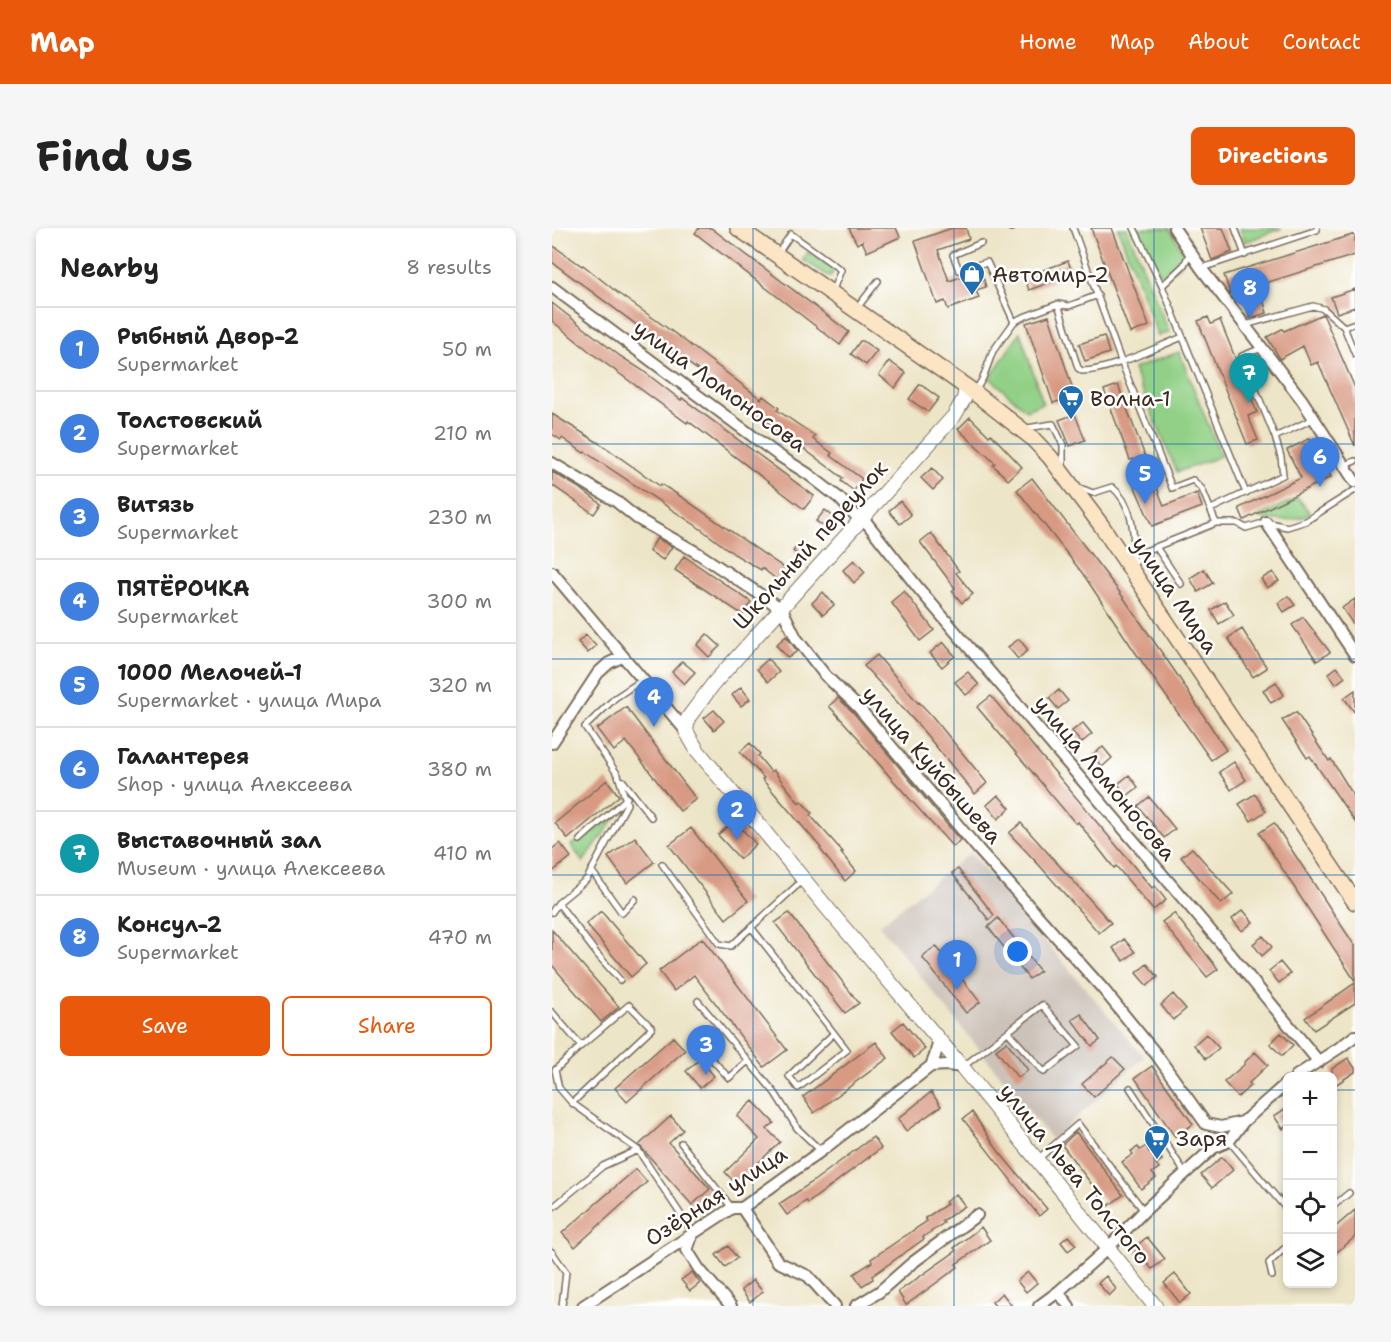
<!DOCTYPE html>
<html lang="en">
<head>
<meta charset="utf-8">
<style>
	:root { --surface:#fff; --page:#f6f6f6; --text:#222; --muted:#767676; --line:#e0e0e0; --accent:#ea580c }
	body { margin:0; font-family:"Shantell Sans",sans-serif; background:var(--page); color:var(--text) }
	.controls { position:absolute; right:18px; bottom:18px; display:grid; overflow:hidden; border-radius:9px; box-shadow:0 3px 9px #0003 }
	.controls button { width:54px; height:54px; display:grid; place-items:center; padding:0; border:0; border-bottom:2px solid var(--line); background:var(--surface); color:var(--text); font:30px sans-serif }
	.you { position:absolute; left:466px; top:724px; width:21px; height:21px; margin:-15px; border:4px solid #fff; border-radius:50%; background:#1a73e8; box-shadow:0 0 0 9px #1a73e833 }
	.badge { display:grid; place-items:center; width:39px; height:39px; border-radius:50%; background:var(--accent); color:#fff; font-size:20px; font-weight:700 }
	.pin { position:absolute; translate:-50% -50px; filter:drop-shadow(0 2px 3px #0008) }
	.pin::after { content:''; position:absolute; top:32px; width:21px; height:18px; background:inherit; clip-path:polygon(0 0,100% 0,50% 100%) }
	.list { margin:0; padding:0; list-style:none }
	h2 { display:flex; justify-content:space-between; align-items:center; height:78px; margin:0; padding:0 24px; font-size:26px }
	h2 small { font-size:20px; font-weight:400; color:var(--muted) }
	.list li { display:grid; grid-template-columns:39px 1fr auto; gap:18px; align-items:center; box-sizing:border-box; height:84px; padding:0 24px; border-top:2px solid var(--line) }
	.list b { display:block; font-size:22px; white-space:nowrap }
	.list p { margin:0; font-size:20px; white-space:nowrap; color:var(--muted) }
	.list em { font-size:20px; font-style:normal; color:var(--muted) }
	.actions { display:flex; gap:12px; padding:18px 24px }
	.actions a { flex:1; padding:14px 0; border:2px solid var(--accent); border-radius:9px; text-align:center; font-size:21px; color:var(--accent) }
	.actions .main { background:var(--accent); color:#fff }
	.icon { flex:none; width:33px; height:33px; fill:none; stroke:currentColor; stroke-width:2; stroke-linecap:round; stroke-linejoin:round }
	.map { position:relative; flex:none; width:803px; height:1078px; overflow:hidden; border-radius:9px }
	header { display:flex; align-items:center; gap:36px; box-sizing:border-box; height:84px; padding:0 30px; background:var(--accent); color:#fff }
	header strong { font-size:28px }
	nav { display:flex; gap:33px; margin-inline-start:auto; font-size:21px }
	.intro { display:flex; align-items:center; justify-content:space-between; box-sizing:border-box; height:144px; padding:0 36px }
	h1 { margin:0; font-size:42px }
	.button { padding:15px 27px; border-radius:9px; background:var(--accent); color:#fff; font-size:21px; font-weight:700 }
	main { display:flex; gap:36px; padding:0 36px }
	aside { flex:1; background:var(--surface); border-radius:9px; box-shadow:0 3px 9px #0003 }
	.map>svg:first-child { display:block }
	.industrial { fill:#ccc2b9 }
	.green { fill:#91d086; stroke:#667d52; stroke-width:1.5 }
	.building { fill:#d89a83 }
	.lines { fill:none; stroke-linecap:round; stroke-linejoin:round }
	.service-casing { stroke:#796b59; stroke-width:8 }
	.minor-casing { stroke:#796b59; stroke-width:14 }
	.tertiary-casing { stroke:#796b59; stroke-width:16 }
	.secondary-casing { stroke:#796b59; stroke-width:18 }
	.service { stroke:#fff; stroke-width:5 }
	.minor { stroke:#fff; stroke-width:10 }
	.tertiary { stroke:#fff; stroke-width:14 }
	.secondary { stroke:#fce5c4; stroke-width:15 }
	.grid { fill:none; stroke:#1f6fb2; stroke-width:1.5; stroke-opacity:0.55 }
	.labels { text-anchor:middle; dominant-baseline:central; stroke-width:5; stroke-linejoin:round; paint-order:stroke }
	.poi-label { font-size:22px; fill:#3b2a1e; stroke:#fff; text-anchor:start }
	.street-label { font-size:22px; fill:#3b2a1e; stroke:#fff }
</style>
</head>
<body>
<header>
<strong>Map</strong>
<nav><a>Home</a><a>Map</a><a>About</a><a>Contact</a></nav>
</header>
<div class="intro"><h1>Find us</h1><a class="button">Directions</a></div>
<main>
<aside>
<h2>Nearby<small>8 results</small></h2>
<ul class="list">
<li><span class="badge" style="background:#3f7fe0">1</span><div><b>Рыбный Двор-2</b><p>Supermarket</p></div><em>50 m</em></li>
<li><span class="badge" style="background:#3f7fe0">2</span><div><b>Толстовский</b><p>Supermarket</p></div><em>210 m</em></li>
<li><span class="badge" style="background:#3f7fe0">3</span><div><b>Витязь</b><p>Supermarket</p></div><em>230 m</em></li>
<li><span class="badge" style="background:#3f7fe0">4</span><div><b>ПЯТЁРОЧКА</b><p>Supermarket</p></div><em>300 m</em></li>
<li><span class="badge" style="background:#3f7fe0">5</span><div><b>1000 Мелочей-1</b><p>Supermarket · улица Мира</p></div><em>320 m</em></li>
<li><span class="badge" style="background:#3f7fe0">6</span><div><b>Галантерея</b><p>Shop · улица Алексеева</p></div><em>380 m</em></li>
<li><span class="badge" style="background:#0f9aa8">7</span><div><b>Выставочный зал</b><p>Museum · улица Алексеева</p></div><em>410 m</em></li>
<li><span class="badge" style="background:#3f7fe0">8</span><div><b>Консул-2</b><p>Supermarket</p></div><em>470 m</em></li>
</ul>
<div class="actions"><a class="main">Save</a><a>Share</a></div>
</aside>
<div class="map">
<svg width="803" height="1078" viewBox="0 0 803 1078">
	<rect width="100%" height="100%" fill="#fff"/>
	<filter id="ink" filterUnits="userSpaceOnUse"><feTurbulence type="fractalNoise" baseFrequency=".0167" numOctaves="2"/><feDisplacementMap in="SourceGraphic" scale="12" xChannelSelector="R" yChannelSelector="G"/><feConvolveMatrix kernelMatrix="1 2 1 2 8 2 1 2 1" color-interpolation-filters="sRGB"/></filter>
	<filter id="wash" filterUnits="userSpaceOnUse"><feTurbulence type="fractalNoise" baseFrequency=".008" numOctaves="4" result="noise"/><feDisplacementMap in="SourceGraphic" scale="24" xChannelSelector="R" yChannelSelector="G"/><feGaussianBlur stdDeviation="1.35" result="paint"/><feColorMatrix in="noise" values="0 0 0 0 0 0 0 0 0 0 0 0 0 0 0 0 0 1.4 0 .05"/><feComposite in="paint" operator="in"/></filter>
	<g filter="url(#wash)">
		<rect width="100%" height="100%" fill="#ede5c7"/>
		<path class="industrial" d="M418,625L592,829L500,912L327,697Z"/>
		<path class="green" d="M566,0H575L617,104L606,108Z
			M586,0H617L633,25L630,35L611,52Z
			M688,0H730L693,14Z
			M256,24L283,41L278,49L251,32Z
			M468,104L491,175L474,182L438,150Z
			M627,124L669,228L625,244L581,141Z
			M746,270L759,286C742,293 726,294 709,290L707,288Z
			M66,586L31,634L19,617Z"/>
		<g id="blocks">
			<path class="building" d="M147,0H159L297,104L288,117L143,5Z
				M297,0H344L348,9L315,24L310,13L305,16Z
				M400,0H414L417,11L386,22L397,53L429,42L434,59L424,62L427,70L396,81L393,73L385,76L363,13Z
				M539,0H560L597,98L578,105Z
				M648,0H671L680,24L660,32Z
				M803,6V27L707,57L715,85L698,90L690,62L678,65L672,47Z
				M0,17L30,38L31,37L67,66L125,107L209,171L211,168L227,180L225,182L263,208L261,211L280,225L278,227L310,251L302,263L289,253L291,250L0,34Z
				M516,33L521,46L477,62L472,49Z
				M803,61V79L785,85L779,69Z
				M0,75L68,128L90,142L129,172L130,170L262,268L252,281L136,193L135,195L42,127L0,93Z
				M771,86L803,160V218L766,134L759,137L751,118L728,131L715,109L730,101L732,103Z
				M497,88L523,168L501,175L474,95Z
				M656,89L659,96L668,92L705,184L696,188L706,212L695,216L646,93Z
				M552,108L557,125L533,133L527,116Z
				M308,113H311L325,123L314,137L299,126Z
				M337,133L354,145L343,160L327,147Z
				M368,156L387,170L376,184L357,171Z
				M566,157L612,278L645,265L650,279L600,298L581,255L588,252L581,231L578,232L552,162Z
				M0,186L50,217L108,258L109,256L131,270L238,344L229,355L210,340L209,342L182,326L146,299L33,224L32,225L10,210L9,212L0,206Z
				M523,186L533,212L518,218L507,192Z
				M418,189L437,208L439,206L470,239L456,252L441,237L443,235L406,201Z
				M758,210L779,249L692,292L687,280L749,250L735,222Z
				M380,240L391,252L381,262L369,250Z
				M0,244L29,261L49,276L42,286L0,257Z
				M480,250L566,362L624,445L674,522L659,532L581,421L531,346L465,262Z
				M348,273L359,287L348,296L337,283Z
				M273,282L283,290L274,300L264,293Z
				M379,305L407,343L404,345L421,366L410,375L400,363L403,360L368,314Z
				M105,310L120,319L111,332L97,323Z
				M249,313L258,320L250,330L241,323Z
				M132,328L199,374L191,387L123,342Z
				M302,332L313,344L302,355L291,342Z
				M652,341L661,355L646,364L638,350Z
				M721,344L727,353L715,360L709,351Z
				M352,363L382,402L368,413L339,374Z
				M271,364L282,377L271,387L260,375Z
				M736,368L743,377L732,384L726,375Z
				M803,371V399L790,380Z
				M673,373L682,387L667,396L659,382Z
				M751,389L778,424L765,433L740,397Z
				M690,401L715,440L701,449L676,410Z
				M155,406L168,418L157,429L145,417Z
				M34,407L44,418L36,425L26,414Z
				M234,408L245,423L236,430L224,417Z
				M467,411L476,422L466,431L456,419Z
				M391,414L403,428L390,439L378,425Z
				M325,427L366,475L367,474L380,488L435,555L423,566L368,499L312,438Z
				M216,431L227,444L216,454L205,441Z
				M130,433L143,444L132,456L120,444Z
				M785,439L793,449L784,456L776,446Z
				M416,444L427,457L414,467L403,454Z
				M724,454L732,467L719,475L711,462Z
				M189,459L198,471L189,478L180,467Z
				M507,462L516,473L506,481L497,470Z
				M803,462V485L792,470Z
				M439,468L600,660L603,658L614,672L601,682L564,638L562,640L526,594L524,596L425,479Z
				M286,470L301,484L408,612L401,619L339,550L307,513L308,512L277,478Z
				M74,479L144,571L128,583L74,513L62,523L45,501Z
				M162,482L172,493L162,502L152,490Z
				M744,484L777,533L779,531L803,570V594L758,528L755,530L730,492Z
				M531,495L540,506L529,515L520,503Z
				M198,515L208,526L206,528L219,544L221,542L247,575L249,573L260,585L258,587L291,624L289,625L304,643L293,653L268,621L269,620L210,551L212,550L188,524Z
				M551,519L560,530L550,539L540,527Z
				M682,534L694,552L679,562L667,544Z
				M577,547L586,559L575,568L566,556Z
				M55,552L67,568L16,611L3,595Z
				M703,566L714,583L699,593L687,576Z
				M446,567L458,580L446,591L435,577Z
				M597,569L623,601L612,610L586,578Z
				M182,593L204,616L188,631L166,607Z
				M469,595L559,695L547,705L488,638L457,605Z
				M722,595L803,718V753L707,605Z
				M139,600L196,673L174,691L117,617Z
				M83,609L102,634L75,655L56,629Z
				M8,615L19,629L0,644V621Z
				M640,620L681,666L669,676L629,629Z
				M406,641L442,687L437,692L400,645Z
				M691,682L701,694L690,703L680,691Z
				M49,683L94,736L79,749L34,696Z
				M237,685L307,775L293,785L223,695Z
				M622,685L666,741L655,749L610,694Z
				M446,690L488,743L477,751L436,699Z
				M0,702L67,779L49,794L0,737Z
				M711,708L720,719L710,728L701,716Z
				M150,710L235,822L212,839L142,747L122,763L107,743Z
				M572,711L583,724L572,733L561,720Z
				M384,718L428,774L414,785L370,729Z
				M728,734L738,746L727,755L717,743Z
				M595,736L606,749L595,758L584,745Z
				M803,755V775L762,802L753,790Z
				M621,766L634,781L621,792L609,777Z
				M529,786L548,812L540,818L520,792Z
				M351,794L373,821L362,830L340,803Z
				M729,805L741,817L730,828L718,816Z
				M654,806L667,820L654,831L642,817Z
				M121,809L133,822L75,874L63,860Z
				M324,814L336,830L262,885L251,869Z
				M455,814L476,842L466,850L444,822Z
				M703,824L716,837L697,855L699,857L686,869L672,854L693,836L692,835Z
				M561,829L573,841L542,869L530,856Z
				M796,830L803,840V844L780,859V841Z
				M148,831L162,848L148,860L134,843Z
				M600,838L641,896L623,909L583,850Z
				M379,864L389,878L354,903L346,891Z
				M201,873L222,895L215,901L228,914L184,956L173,944L207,911L185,888Z
				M733,881L735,885V897L731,901L722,888Z
				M420,884L447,924L495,981L487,988L411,891Z
				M119,888L131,902L117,915L158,961L140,977L87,917Z
				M524,904L571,967L556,978L510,917Z
				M321,909L329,920L256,975L254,973L235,987L227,976L259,955Z
				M594,918L597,924L601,920L610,932L604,936L607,940L600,945L604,950L589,961L570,934L581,926L579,923L586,919L588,922Z
				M670,929L681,942L660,960L649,947Z
				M84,941L95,954L23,1019L10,1005Z
				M404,966L413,978L390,993L392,995L371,1009L372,1011L320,1048L321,1051L310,1058L302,1046L320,1034L319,1031L375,993L373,990L395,976L393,974Z
				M803,982V1009L780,1028V1002Z
				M429,999L438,1012L404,1036L406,1039L354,1077L346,1064L404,1023L402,1020Z
				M516,1008L524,1017L516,1023L509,1014Z
				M595,1009L613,1031L600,1041L582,1020Z
				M176,1018L185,1030L173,1039L164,1027Z
				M140,1044L148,1055L138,1063L129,1052Z
				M476,1044L485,1055L474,1064L465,1053Z
				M623,1046L639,1066L628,1075L612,1055Z
				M554,1048L564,1061L557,1068L546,1055Z
				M201,1052L211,1064L198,1074L189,1062Z
				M450,1065L460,1078H443L440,1074Z"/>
		</g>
	</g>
	<g filter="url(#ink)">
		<use href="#blocks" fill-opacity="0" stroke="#796b59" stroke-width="1.5"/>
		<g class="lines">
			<defs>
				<path id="service" d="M459,0H460
					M521,0L569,133L620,260L641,252L650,261L664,295
					M582,0L610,58L694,265
					M683,0L693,27
					M429,15L401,27L407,42L435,34L462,94
					M226,25L239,6L289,42L280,64
					M650,40L765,2V0
					M610,58L632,37L638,24
					M506,76L526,140L530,143C557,143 604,119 631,109
					M305,80L326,53
					M693,97L761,78L772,81L792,99L803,95
					M792,99L803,126
					M710,120L690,128L723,209
					M424,162L431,150L441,123L462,94L469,90L506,76L517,78L546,67
					M475,200L501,196L511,217V241
					M793,237L803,233
					M528,260L541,265L560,259C581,276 585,311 579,336
					M659,281L731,247L729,229L723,209L763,190
					M604,319L629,356
					M579,340L591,324L664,295H685L694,300L714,294L735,299L754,293L803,262
					M71,553L99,589
					M28,612L75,570
					M110,636L167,716L179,718L251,652
					M39,642L70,685L83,671
					M6,675L45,726L68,752
					M0,684L6,675L35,651L75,576L66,547L33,499L63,470L90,452
					M199,699L295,822L246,860L237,848L281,806
					M146,773L223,865L245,900L269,923
					M0,784L29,818L3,842L7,860L20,875L86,922L141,1005
					M157,828L177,850L196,833
					M412,838L490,777L526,818L492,844L456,804
					M578,860L633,945
					M20,875L100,800L77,777L29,818
					M677,913L736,983
					M129,915L180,980
					M486,931L526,896L592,983
					M780,979L797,965
					M0,980L51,938L86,922
					M0,1024L14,1044L10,1078
					M720,1048L717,1035L736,1017"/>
				<path id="minor" d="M622,0L649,40L750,172L803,254
					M0,59L226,227L256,246L287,270L309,293
					M0,235L65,274L86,291L144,324L230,381L244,410L273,447L306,479L427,622L551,761L604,826L654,896L669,899L691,894
					M311,290L367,361L680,728L767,834
					M714,294L803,427
					M0,344L134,503
					M0,515L46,445L57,435L70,429
					M379,838L395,837L410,839
					M744,848L787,820L803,808
					M190,980L226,1034L256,1048L283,1078
					M141,1005L135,1022L147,1041L179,1078
					M506,1064L517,1078
					M31,1078L180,980H190L269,923L379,838L383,828L387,811
					M304,1078L327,1064L360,1035L425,987
					M487,1078L506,1064L555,1021L592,983L661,920L677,913L691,894L736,854"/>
				<path id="tertiary" d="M414,159L412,171L402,188L162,455L136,490L134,503L145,522L281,687L410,839L603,1078"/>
				<path id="secondary" d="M186,0L423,165L479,209L498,229L549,297L803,674"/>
			</defs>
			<use href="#service" class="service-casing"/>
			<use href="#minor" class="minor-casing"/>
			<use href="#tertiary" class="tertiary-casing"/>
			<use href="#secondary" class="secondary-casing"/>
			<use href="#service" class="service"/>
			<use href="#minor" class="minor"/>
			<use href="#tertiary" class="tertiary"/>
			<use href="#secondary" class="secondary"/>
		</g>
	</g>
	<path class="grid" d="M201,0V1078M402,0V1078M602,0V1078M0,216H803M0,431H803M0,647H803M0,862H736M780,862H803"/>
	<defs>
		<symbol id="shop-pin" viewBox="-11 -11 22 30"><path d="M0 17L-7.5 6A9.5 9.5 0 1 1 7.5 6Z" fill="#1f6fb2" stroke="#fff"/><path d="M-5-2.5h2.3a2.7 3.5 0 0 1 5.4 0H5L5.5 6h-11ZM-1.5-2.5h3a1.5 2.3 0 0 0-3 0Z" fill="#fff"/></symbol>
		<symbol id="supermarket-pin" viewBox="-11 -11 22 30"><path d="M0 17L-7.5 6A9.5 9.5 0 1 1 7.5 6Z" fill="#1f6fb2" stroke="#fff"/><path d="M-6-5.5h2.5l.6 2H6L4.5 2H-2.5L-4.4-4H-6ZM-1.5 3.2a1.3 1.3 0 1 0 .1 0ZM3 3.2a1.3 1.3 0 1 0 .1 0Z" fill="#fff"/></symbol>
	</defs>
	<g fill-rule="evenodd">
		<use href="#shop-pin" x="405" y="31" width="30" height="40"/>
		<use href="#supermarket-pin" x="504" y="155" width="30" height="40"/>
		<use href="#supermarket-pin" x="590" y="895" width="30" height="40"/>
	</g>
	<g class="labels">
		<g class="poi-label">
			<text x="440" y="46">Автомир-2</text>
			<text x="538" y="170">Волна-1</text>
			<text x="624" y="910">Заря</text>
		</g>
		<g class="street-label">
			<text transform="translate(168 158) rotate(36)">улица Ломоносова</text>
			<text transform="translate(258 317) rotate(-48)">Школьный переулок</text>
			<text transform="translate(623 367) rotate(56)">улица Мира</text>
			<text transform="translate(380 537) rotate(49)">улица Куйбышева</text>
			<text transform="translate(553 550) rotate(50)">улица Ломоносова</text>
			<text transform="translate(523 946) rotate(51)">улица Льва Толстого</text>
			<text transform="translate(164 968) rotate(-33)">Озёрная улица</text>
		</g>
	</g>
</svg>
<div class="controls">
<button>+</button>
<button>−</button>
<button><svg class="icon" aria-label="locate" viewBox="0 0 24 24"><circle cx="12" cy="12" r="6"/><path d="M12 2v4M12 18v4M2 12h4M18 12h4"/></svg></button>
<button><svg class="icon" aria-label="layers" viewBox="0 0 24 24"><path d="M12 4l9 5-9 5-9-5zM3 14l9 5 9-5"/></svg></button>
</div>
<div class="you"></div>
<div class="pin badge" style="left:405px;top:762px;background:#3f7fe0">1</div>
<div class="pin badge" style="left:185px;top:612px;background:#3f7fe0">2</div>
<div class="pin badge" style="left:154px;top:847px;background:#3f7fe0">3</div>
<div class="pin badge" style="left:102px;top:499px;background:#3f7fe0">4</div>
<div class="pin badge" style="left:593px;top:276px;background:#3f7fe0">5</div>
<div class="pin badge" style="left:768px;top:259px;background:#3f7fe0">6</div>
<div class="pin badge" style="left:697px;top:175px;background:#0f9aa8">7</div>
<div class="pin badge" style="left:698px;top:90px;background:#3f7fe0">8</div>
</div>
</main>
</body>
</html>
